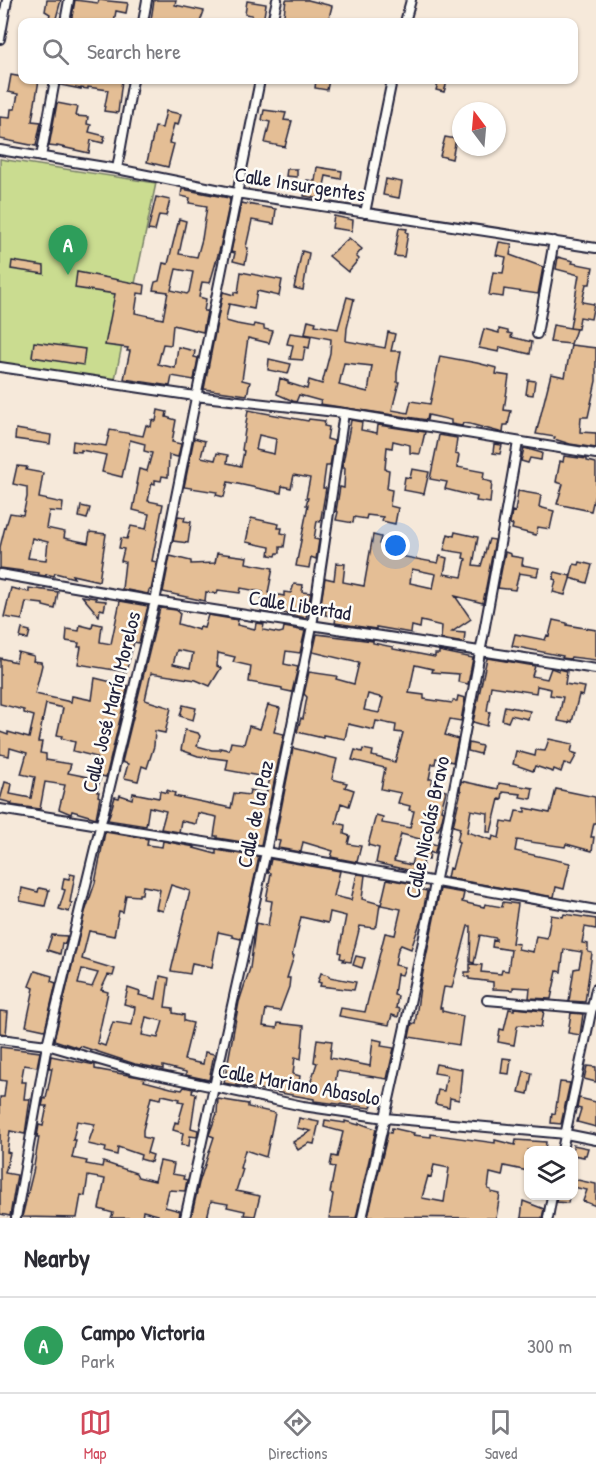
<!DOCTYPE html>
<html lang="en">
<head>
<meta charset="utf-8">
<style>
	:root { --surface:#fff; --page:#f7f7f7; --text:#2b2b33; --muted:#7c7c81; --line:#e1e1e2; --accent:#d1495b }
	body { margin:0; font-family:"Patrick Hand",sans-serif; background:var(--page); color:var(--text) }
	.controls { position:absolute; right:18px; bottom:18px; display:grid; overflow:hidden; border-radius:12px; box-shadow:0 2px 4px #0004 }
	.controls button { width:54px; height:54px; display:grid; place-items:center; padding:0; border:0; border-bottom:2px solid var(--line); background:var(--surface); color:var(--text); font:30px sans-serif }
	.compass { position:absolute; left:452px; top:102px; width:54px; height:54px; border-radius:50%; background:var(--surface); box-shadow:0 2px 4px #0004; rotate:344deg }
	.you { position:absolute; left:396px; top:546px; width:21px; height:21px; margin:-15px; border:4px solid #fff; border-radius:50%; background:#1a73e8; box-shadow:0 0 0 9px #1a73e833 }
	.badge { display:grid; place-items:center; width:39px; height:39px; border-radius:50%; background:var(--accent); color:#fff; font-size:20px; font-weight:700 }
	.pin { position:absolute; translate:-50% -50px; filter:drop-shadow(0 2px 3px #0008) }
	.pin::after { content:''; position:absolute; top:32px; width:21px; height:18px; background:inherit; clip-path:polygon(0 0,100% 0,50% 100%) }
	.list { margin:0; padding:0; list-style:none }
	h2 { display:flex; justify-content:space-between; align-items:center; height:78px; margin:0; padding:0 24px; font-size:26px }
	h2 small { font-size:20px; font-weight:400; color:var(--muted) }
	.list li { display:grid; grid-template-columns:39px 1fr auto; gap:18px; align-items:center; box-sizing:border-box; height:96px; padding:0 24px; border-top:2px solid var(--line) }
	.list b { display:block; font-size:22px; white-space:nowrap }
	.list p { margin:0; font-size:20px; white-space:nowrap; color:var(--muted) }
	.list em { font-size:20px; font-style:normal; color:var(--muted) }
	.icon { flex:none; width:33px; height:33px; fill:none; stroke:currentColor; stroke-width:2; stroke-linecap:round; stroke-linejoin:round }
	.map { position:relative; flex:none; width:596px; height:1218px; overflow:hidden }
	.search { position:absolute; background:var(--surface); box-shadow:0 2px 4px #0004; left:18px; right:18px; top:18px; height:66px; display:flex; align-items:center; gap:15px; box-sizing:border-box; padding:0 21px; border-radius:12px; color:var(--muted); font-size:22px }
	.sheet { height:174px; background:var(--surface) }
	nav { display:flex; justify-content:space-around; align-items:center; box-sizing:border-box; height:84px; border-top:2px solid var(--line); background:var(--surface); font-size:16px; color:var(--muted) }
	nav a { display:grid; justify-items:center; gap:3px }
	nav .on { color:var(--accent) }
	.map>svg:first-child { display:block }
	.green { fill:#cadc90; stroke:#767f66; stroke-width:1.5 }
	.building { fill:#e4be95; stroke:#22223b; stroke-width:1.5; fill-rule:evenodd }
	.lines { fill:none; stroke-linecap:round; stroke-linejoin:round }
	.minor-casing { stroke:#22223b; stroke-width:12 }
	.minor { stroke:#fdfcf7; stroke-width:8 }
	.labels { text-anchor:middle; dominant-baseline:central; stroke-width:5; stroke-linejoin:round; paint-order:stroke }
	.street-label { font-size:21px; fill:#22223b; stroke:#fdfcf7 }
</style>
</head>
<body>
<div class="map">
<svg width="596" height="1218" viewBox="0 0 596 1218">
	<rect width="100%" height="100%" fill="#f6e9da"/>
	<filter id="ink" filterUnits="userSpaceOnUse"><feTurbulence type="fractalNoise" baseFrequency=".0167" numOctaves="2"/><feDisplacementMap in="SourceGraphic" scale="12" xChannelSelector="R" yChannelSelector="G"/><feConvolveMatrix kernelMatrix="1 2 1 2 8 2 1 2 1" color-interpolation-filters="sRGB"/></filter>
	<g filter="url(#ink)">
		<path class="green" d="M0,159L156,183L114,384L0,367Z"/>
		<path class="building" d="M47,0H61L55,22H48L50,14L45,11Z
			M75,0L98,3L99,0L128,3L126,13L116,11L114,22H71Z
			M154,0H176L175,5L204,11L200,22H168L151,20Z
			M286,0H308L332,6L328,22H283Z
			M247,1L266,4L263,22H250L252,15L245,14Z
			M11,75L22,77V80H39L32,121L41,122L36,146L0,139V117L10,118L11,109H15L18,94L8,92Z
			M61,80H122L118,113L104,111L108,90L88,87V89L81,88V89L60,85Z
			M316,80H329L327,90L315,88Z
			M439,80L447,82L444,92L436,90Z
			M57,103L78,107L76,116L88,117L87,124L91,125L89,132L105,136L103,143L91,140L89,153L57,146V147L49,146Z
			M264,110L286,113L284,120L292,121L285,147L265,143L270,122L262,120Z
			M166,111L181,114L178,125L174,124L169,143L174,144L168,167L147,162L155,127L162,128Z
			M445,137L456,139L452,159L440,156Z
			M317,167L342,171L341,179L326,176L321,199L304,196L307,180L315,181Z
			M287,169H297V177L286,176Z
			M386,179L402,182L399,198L383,195Z
			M182,189L229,198L230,201L220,248L210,283L202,282L199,297L206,299L204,311H207L203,332L173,325L171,345L163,344L158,364L175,368L178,347L195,351L194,357L198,358L194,380L172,376L170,386L124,379L130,351H127L128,348L105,345L115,294L75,288L77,272L145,285L144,294L138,293L135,313L163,319L168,292L153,290L155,282L159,281L163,263L168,264L179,219L186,221L179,254L197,257L202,239L207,206L189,203L190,198L181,196ZM176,269L193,272L189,292L187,294L171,290Z
			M156,197L170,200L166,216L159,215L155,231L148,230Z
			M241,203L276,209L274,224L252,220L246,247L248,248L245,264L233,261L235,253L231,252Z
			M334,216L353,220L352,231L332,228Z
			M399,228L407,229L406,232L408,233L404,257L394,256Z
			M349,238L362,249L356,256L359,259L348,272L329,256Z
			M499,242L512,244L510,255L543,267L538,294L504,289L503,297L489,295L493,272L503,273L506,257L496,255Z
			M302,251L309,253L303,290L294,288Z
			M558,257L573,261L572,263L593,267L590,284H586L582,302L594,304L591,319L580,317L578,329L570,328L579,275L556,269Z
			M12,261L44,266V274L11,269Z
			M241,272L282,280L279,296L257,291L254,309L229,304L226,319V321L237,324L253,327L254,324L264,326V329L273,331L269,343L248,338L242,380L250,382L247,395L204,389L223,292L234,295V292L238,293Z
			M347,297L354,299L347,328L346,341L385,348L388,332L395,334L391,351H401L397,373V382H399L392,410L408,413L411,401L430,404L440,356L477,363L497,368L496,374L509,376L504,410L511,411L508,425H504L503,433L470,424L463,423L462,426L451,424V420L428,415L427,420L320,404L321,401L299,395L296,402L293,401L277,394L280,378L288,381V383L307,389L309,380L322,384L330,353L331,339L305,334L308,320L316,322L315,325L338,329ZM344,363L372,366L368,392L339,385Z
			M553,325L576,329L571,344L550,342Z
			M484,329L499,333V329L508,331V333L512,334L511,337L532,342L530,354L500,347L499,352L479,348Z
			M290,333L311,336L309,348L305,347L303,360L290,359L293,345L287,344Z
			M34,342L85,349L83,365L32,357Z
			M571,345L596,348V381L588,417H581L580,432L596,433V448L570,444L554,439L555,437L536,434L551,374L565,377Z
			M269,359L291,364L288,374L268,370Z
			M528,380L535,381L533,395L526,394Z
			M158,410L167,412L166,417L176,420L172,442L181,444L178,457L169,455L168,477L162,476L161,481L155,480V484L152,483L148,501L163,504L152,561L157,562L151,590H149L148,594L122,589L125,562L121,561L124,549L119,548L121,538L127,539L131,526L146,529L149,514L133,510L138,484H136L139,469L147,471L152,453L144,451L145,444L130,440L122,477L102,472L106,455L81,450V452L72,451L73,441L106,446L110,430L143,436L146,425L151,427L152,420L156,421Z
			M248,410L308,421L309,419L325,421L324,426L329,427L327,439L334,441L330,466H326L323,488H326L321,518L320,522L317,521L314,539L319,540L317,553L316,559L311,557L309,568L296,566L308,505H306L308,498H306L310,478L294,475L291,488L282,486L281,493L228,482L224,497L216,495L217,492L184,487L194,438L205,441L201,457L215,460L217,453L228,455L227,463L241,466L244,451L242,450ZM259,435L276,439L274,454L256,450Z
			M351,420L362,422L361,430L377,433L378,425L425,432L420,454L410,453V445L393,441L392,448L387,447L385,469L389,470L387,489L392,490L390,506L398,508L395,524L382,521L383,517L367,515L366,519L354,517L353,523L336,520L338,512L336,511L340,487L344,488L345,468H342Z
			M16,429L51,435L50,444L15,439Z
			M439,435L457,438L455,454L459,455L457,467L484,472L483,480L492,482L490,503L476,501L477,497L445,489L447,482L430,479Z
			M494,444L502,445L500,454L493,453Z
			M524,448L542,453L541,460L530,458L528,463L521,461Z
			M564,456L587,459V461L596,463V490L591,511L557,504L563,484L556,482L560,461L563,462Z
			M17,466L27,467L26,470L43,473L39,498L63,503L62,512L49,511L46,528L65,532L64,538L88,543L90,532L106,534L99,581L72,575L74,578L55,573L54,576L46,574V576L38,575L39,573L0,568V547L6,523H7L10,513L23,515L27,497V487L13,484ZM32,538L48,542L46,560L28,558Z
			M412,469L429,472L424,494L403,490L405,477L410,478Z
			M518,491L541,495L539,507L554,511L550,529L538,527L536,535L512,529L513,525L510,524L512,511L515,512Z
			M81,506L90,508L87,519L79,517Z
			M178,516L185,517L184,521L191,522L188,543L173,541Z
			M251,518L279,524L278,528H282L281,533L286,534L284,547H280V553H277L276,556L269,555L270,547L246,542Z
			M455,532L478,537L473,565L481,566L489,539L495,540L483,603L455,596L471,619L452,632L465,633L464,643L441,639L442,626L421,621L420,628L412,626L411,633L376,627V629L335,623L336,617L325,615L326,611L320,610L325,578L334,580L336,563L345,564L343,582L364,586L373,535L381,537L379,544L382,545L381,548L390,550L389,554L438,563L440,556L447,558L444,574L462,577L466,559L463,558L464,553L444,550L448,534L454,536ZM412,569L436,574L433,588L410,583Z
			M505,552L511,554V556L523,558L522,565L539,568L537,576L519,573L515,590L498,588Z
			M217,553L247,557L246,563L273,568L268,593L284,596V592L291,593L294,584L303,585L302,592L311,593L306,618L265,609L266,603L261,602L263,592L241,588L240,593L218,590L217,594L206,592L205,601L163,592L170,556L191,561V564L215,563Z
			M580,562L592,565L587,583L570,578L574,564L579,565Z
			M555,572L571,576L565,595L553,592L556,580L553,579Z
			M11,588L29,592V588L58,592L55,609L43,606V604L26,602L22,620L4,617Z
			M82,596L96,598V600L106,601L104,610L100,609L99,616Z
			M120,601L148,606L139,643L134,642L126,672L78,664L81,647H78L79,643L66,641L67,629L79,631L80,625L92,628L93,623L102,625L100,642L111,644Z
			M160,608L176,610L180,613L178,624L199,630L200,627L204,628L208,615L238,620L237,625L255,629L256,623L264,624L263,630L279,633L283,632L284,627L305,631L300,653L286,651L284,664L298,667L292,692L282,690V688L249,682L251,666L233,662L235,657L218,653L217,666L221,668L210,686L196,680L151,673L145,700L171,708L165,733L155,731L154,746L147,768L142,766L138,781L124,778L128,764L122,762ZM177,650L193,653L190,668L173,664Z
			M553,620L567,623V625L596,630V660L571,657L570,659L562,658L563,656L512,646L515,634L545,640L547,635L549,636Z
			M22,629L30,631L28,639L20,638Z
			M317,634L373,641V643L393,647V649L435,657V654H439V651L473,658L468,684L458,682L459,674L432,672L433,669L415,665L409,693L424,695V699L452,703L453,701H457L458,696L465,698L461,721L450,719L445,735L458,739L453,762L436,758L435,764H432L429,779H433L431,787L446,791L441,810L444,811L441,823L438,830L434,829L430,843L437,845L434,854L430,852L429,860L424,859L421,873L376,863L379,848L368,845L376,815L383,817L382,823L410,828L414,811L409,810L410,806L398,803L401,793L381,789L385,768L352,760L355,750L362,752L363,749L373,751L372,756L395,762L403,733L395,732L396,725L376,721L374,730L348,724L345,739L323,735V738L297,732L301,718L303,719L307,697L304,694L309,672L337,676L336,679L354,684L359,663L313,652ZM368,694L383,698L379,713L364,710ZM401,834L420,839L416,853H414L411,865L394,861Z
			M18,652L34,656L33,661L41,662L42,665L35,694L71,702L72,696L92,700L95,678L128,686L106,777L101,776L97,792H99L98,796L100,797L96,818L72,811L71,814L59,809L65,785L45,782L40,809L11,805L12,803L0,800L5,782L12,784L10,794L31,798L35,777L21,774L27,753L10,748L9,756L0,754V732L8,735V732L29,738L34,716L24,713V710L0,704V658L16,662ZM46,704L63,708L57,735L62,736L61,738L75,742L73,751L97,757L93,778L68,773L71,764L46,760V754L40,753L42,742H38Z
			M487,658L535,666L532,676L547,679L551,668L559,671V669L567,671L565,684L585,687L583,696L579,695L572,722L570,721L569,723L558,721L563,697L550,695L551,689L537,686L536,693L491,686L487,711L490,712L487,726L473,722Z
			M183,705L196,708L193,720L180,716Z
			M268,705L280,708L274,732L284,734L261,845L217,838V836H214L217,817L198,813L196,824L181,821L179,832L161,829L166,811L149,807L146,826L108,820L115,797L119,798L120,795L132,799L133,793L159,798L160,791L167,793V790L175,793L174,796L231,808L234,793L249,795L250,790L266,794L270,778L226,770L228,760L198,756L181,750L185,730L198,733L200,736L197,746L212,750H220V748L229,750L231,742L244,744L249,726L260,729Z
			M505,706L530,711L528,719L511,715L508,722L502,720Z
			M549,739L573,744L571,752L577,754L571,765L564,763L561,772L554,769L553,772L535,766L533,771L513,764L516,751L535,756L536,750L545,751Z
			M469,743L482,746L480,754L468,751Z
			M293,748L337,759L332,779L347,783L345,787L354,790L349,806L341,803L336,823L345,825L344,834L350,836L348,844L361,846L357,862L331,857L333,851L303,842L301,852L278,848L280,841L275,840Z
			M461,781L498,789L499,783L533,788L531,799L520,797L521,794L503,792L502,800L499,799L491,832H487L488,813L471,810L467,832L492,840L493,836L499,838L502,821L513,823L516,811L525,812V808L550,813L556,789L595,797L596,823H594L591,837H594L592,851L566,844L565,847L517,840L515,851L570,863L564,889L556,887L554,897L447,878L449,868L452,869L459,842L457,841L460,828L453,826L461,791H460Z
			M105,832L148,839L147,845L162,847L163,841L195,847L194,848L216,854V850L259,857L241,939L232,937V935L218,932L212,967L192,963L190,974L171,971L190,891L171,885L163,911L156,909L160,890L159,889L143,886L142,894H139V896L126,895L123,912L119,911L114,936L89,931L82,959L115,969L113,976L108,975L101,990L108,992L97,1043L105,1046L113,1022L132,1025L135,1007L124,1004L128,988L140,992L139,995L156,999L160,976L169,978L165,1007L173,1008V1013L184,1015V1021L193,1023L184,1060L203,1064L205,1052L214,1054L209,1080L186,1075V1072L163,1066V1069L135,1064L80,1046L79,1048L54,1040L85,912L95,883ZM82,969L98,973L92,987L78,984ZM146,1017L163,1021L158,1038L142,1035Z
			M271,859L340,871L334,896L351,900L357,874L365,875L362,899L380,904L377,925L374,928L360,926L351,962L343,961L344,959L340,958L341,953L339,952L346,916L330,912L328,923L301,917L292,956H294L287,978H290L289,987L280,1011L266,1009L263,1026L277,1028L278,1023L304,1026L301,1059L295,1057L293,1074L300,1076L299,1083L310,1084L317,1063L314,1062L317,1039L332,1041L330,1058L370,1066L373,1039L382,1041L381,1046L394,1048L387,1079L337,1071L334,1093L349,1096L350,1094L374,1098L371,1108L314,1101V1099L224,1083L239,1002L250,968L256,923L268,926L272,901L266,900L271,873L268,872Z
			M70,874L75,875L70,902L72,903L69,912L59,909L65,890L62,889L64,878L69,879Z
			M387,879L414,884L413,888L427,891L422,917L411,949L401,945L398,949L395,965L405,967L402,975L397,974L394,995L398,996L396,1008L400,1009L398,1017L392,1015L389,1025L339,1016L341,1008L365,1012L385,933L395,935L401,909L381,905Z
			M22,888L38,892L39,888L49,890L45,906L20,901Z
			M440,889L464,893L462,902L484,907L485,904L502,907L503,902L518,904L512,943L519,944L518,949L533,952L536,936L547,938L551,915L563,917L564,914L596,919V929L585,927L582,943L588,944V952L592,953L585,1002L569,1001L574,969L579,968L582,952L564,949L561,972L557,971L551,999L529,998L530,988L513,987V990L493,989V982L469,979V977L465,976V972H470V964L482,965L481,972L501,974L502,970L508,971L511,950L492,947L493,940L496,941V938L480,935L474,963L470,962L471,926H468L452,988L444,987L440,1008H442V1011L463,1016L459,1045L409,1037L412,1023L415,1024L420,987Z
			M52,935L67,936L65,944L62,943L60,954L47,950Z
			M356,956L365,958L362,968L353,965Z
			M35,971L52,976L51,981L56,983L45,1030L26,1026L34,988L29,986Z
			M321,973L329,975V977L356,982L354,990L320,986L321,983L318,982Z
			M514,1008L544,1011L541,1027L519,1025L517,1027L514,1045L498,1042L500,1029L504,1030L509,1009L514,1010Z
			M0,1011L8,1012L6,1034L0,1033Z
			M571,1013L583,1014L580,1035L568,1033Z
			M0,1047L40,1052L37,1067L24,1065L21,1082H26L24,1099H30L25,1134L10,1131L7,1152L10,1153L5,1173L17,1175L10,1216L0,1214V1097H4L6,1081L0,1080Z
			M51,1056L95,1065V1069L145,1078L144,1081L171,1088L182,1090L184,1087L193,1089L192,1093L196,1094L191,1128L198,1130L197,1137L190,1136L189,1146L181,1145L183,1133L173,1130L175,1122L178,1123L184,1102L179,1101L180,1099L162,1095L161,1099L151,1097L143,1130V1137L151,1139L147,1153L153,1155L151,1162L140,1159L141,1155L118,1147L117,1155L105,1152L106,1148L88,1144L95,1124L77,1121L73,1140H76L72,1158L87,1161L86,1164L102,1167L103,1162L136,1173L138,1177L155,1181L160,1161L174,1164L172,1174L184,1176L183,1179L187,1180L185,1191L169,1190L165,1207L180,1211L179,1218L157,1217L158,1215L143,1211L142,1218H111L113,1213L99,1209L105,1179L88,1176L85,1196L81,1195L77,1218L22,1217L33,1172L39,1137H37L39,1125L43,1126L47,1106H42L44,1098L46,1099L52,1068H49Z
			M503,1058L511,1059L509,1074L501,1073Z
			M436,1064L462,1069L459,1100L450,1098L449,1107L435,1104L438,1090L444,1091L447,1075L434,1073Z
			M587,1066L596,1067V1082L584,1079Z
			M524,1071L532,1073L528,1094L519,1092Z
			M560,1082L570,1083L561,1124L551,1123L552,1113L555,1114Z
			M579,1098L596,1102V1127L577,1122L581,1109L577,1108Z
			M218,1099L248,1104V1107L275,1113L266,1157L245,1150L240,1168L243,1169L236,1191L260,1196L255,1216L244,1215L245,1211L227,1207L228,1204L211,1201L207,1218H191L199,1183L214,1137L209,1135L217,1113Z
			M299,1118L319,1122L314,1144L309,1143L298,1150L293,1142L311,1131L297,1128Z
			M325,1120L345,1123V1121L359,1125V1123L376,1129L356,1218H329L333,1194L330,1193L335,1167L330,1166L332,1156L337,1157L343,1132L324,1127Z
			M392,1128L414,1133L413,1135L431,1137V1134L495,1143V1140L515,1145L516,1140L546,1142L545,1150H528V1171L504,1166L502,1176L490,1173L488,1189L491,1190V1192L500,1194L496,1218L368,1217L388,1132L391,1133ZM434,1165L449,1168L444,1202L422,1198L428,1176L431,1177Z
			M573,1145L588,1148L586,1155H584V1157L573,1155Z
			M573,1179L596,1184V1206L583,1201L587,1190L573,1187Z
			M558,1196H569L568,1203L557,1202Z
			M523,1201L544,1209L542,1218H521Z"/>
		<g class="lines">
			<defs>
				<path id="minor" d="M65,22L69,0
					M143,22L147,0
					M272,22L277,0
					M405,22L411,0
					M0,39L7,0
					M0,150L117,169L236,193L596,248
					M41,157L55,80
					M117,169L133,80
					M365,213L392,80
					M537,334L554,241
					M0,367L195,396L344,413L596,454
					M0,574L155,601L596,669
					M0,809L266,852L596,910
					M487,1000L592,1009
					M0,1039L47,1045L134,1070L303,1106L385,1118L566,1134L596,1140
					M562,1150L596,989
					M16,1218L47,1045L155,601L260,80
					M185,1218L266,852L312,626L344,413
					M362,1218C422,961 473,702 518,442
					M548,1218L552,1196"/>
			</defs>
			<use href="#minor" class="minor-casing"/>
			<use href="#minor" class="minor"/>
		</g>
	</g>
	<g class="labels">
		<g class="street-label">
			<text transform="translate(300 184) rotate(9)">Calle Insurgentes</text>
			<text transform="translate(300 605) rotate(9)">Calle Libertad</text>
			<text transform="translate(111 702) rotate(-76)">Calle José María Morelos</text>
			<text transform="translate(255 814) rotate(-78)">Calle de la Paz</text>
			<text transform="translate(427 827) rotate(-78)">Calle Nicolás Bravo</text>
			<text transform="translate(299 1084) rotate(10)">Calle Mariano Abasolo</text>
		</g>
	</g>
</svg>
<div class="controls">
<button><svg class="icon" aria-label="layers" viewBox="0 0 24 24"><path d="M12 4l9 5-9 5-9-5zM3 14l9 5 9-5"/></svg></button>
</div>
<svg class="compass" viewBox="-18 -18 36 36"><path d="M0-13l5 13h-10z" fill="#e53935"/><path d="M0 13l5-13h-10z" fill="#7c7c81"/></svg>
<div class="you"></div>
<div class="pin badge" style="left:68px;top:275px;background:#2e9e5b">A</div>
<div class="search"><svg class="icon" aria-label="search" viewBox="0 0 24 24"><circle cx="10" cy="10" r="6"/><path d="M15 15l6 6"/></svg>Search here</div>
</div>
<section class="sheet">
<h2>Nearby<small></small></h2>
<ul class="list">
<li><span class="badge" style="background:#2e9e5b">A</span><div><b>Campo Victoria</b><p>Park</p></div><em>300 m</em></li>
</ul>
</section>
<nav>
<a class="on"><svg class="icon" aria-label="map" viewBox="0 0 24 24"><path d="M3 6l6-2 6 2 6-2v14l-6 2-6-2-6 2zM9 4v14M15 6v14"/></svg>Map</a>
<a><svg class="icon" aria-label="directions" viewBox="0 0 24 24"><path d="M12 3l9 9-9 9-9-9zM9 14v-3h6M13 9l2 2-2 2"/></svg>Directions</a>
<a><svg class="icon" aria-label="saved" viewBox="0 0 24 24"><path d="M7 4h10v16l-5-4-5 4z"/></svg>Saved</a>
</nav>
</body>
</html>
